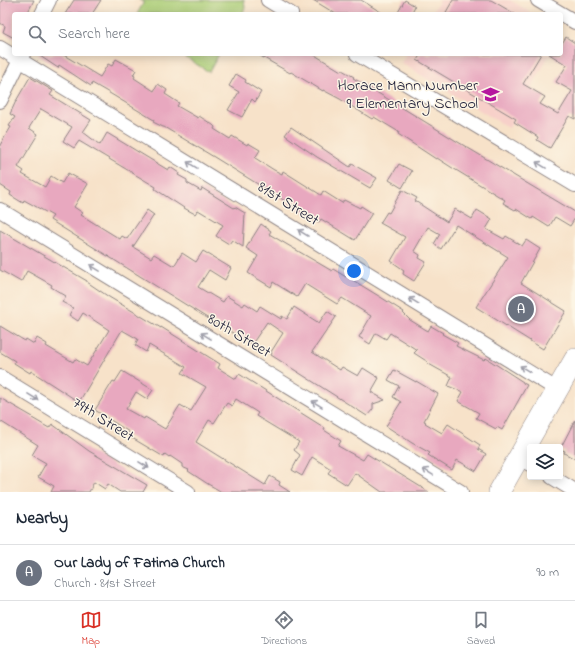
<!DOCTYPE html>
<html lang="en">
<head>
<meta charset="utf-8">
<style>
	:root { --surface:#fff; --page:#f2f2f3; --text:#1f2937; --muted:#747a83; --line:#e0e1e3; --accent:#d93025 }
	body { margin:0; font-family:"Indie Flower",sans-serif; background:var(--page); color:var(--text) }
	.controls { position:absolute; right:12px; bottom:12px; display:grid; overflow:hidden; border-radius:4px; box-shadow:0 2px 10px #0003 }
	.controls button { width:36px; height:36px; display:grid; place-items:center; padding:0; border:0; border-bottom:1px solid var(--line); background:var(--surface); color:var(--text); font:20px sans-serif }
	.you { position:absolute; left:354px; top:271px; width:14px; height:14px; margin:-10px; border:3px solid #fff; border-radius:50%; background:#1a73e8; box-shadow:0 0 0 6px #1a73e833 }
	.badge { display:grid; place-items:center; width:26px; height:26px; border-radius:50%; background:var(--accent); color:#fff; font-size:13px; font-weight:700 }
	.pin { position:absolute; translate:-50% -50%; border:2px solid #fff; box-shadow:0 1px 4px #0006 }
	.list { margin:0; padding:0; list-style:none }
	h2 { display:flex; justify-content:space-between; align-items:center; height:52px; margin:0; padding:0 16px; font-size:17px }
	h2 small { font-size:13px; font-weight:400; color:var(--muted) }
	.list li { display:grid; grid-template-columns:26px 1fr auto; gap:12px; align-items:center; box-sizing:border-box; height:56px; padding:0 16px; border-top:1px solid var(--line) }
	.list b { display:block; font-size:15px; white-space:nowrap }
	.list p { margin:0; font-size:13px; white-space:nowrap; color:var(--muted) }
	.list em { font-size:13px; font-style:normal; color:var(--muted) }
	.icon { flex:none; width:22px; height:22px; fill:none; stroke:currentColor; stroke-width:2; stroke-linecap:round; stroke-linejoin:round }
	.map { position:relative; flex:none; width:575px; height:492px; overflow:hidden }
	.search { position:absolute; background:var(--surface); box-shadow:0 2px 10px #0003; left:12px; right:12px; top:12px; height:44px; display:flex; align-items:center; gap:10px; box-sizing:border-box; padding:0 14px; border-radius:4px; color:var(--muted); font-size:15px }
	.sheet { height:108px; background:var(--surface) }
	nav { display:flex; justify-content:space-around; align-items:center; box-sizing:border-box; height:56px; border-top:1px solid var(--line); background:var(--surface); font-size:11px; color:var(--muted) }
	nav a { display:grid; justify-items:center; gap:2px }
	nav .on { color:var(--accent) }
	.map>svg:first-child { display:block }
	.built { fill:#f7d0c9 }
	.green { fill:#a9cc74; stroke:#667758 }
	.building { fill:#e8a8bf }
	.lines { fill:none; stroke-linecap:round; stroke-linejoin:round }
	.street-casing { stroke:#8c8282; stroke-width:16 }
	.primary-casing { stroke:#8c8282; stroke-width:22 }
	.street { stroke:#fff; stroke-width:14 }
	.primary { stroke:#fff; stroke-width:21 }
	.oneway { stroke:#9c9ca7 }
	.labels { text-anchor:middle; dominant-baseline:central; stroke-width:3; stroke-linejoin:round; paint-order:stroke }
	.poi-label { font-size:16px; fill:#22223b; stroke:#fcf5e5; text-anchor:end }
	.street-label { font-size:16px; fill:#22223b; stroke:#fcf5e5 }
</style>
</head>
<body>
<div class="map">
<svg width="575" height="492" viewBox="0 0 575 492">
	<rect width="100%" height="100%" fill="#fcf5e5"/>
	<filter id="ink" filterUnits="userSpaceOnUse"><feTurbulence type="fractalNoise" baseFrequency=".025" numOctaves="2"/><feDisplacementMap in="SourceGraphic" scale="8" xChannelSelector="R" yChannelSelector="G"/><feConvolveMatrix kernelMatrix="1 2 1 2 8 2 1 2 1" color-interpolation-filters="sRGB"/></filter>
	<filter id="wash" filterUnits="userSpaceOnUse"><feTurbulence type="fractalNoise" baseFrequency=".012" numOctaves="4" result="noise"/><feDisplacementMap in="SourceGraphic" scale="16" xChannelSelector="R" yChannelSelector="G"/><feGaussianBlur stdDeviation="0.9" result="paint"/><feColorMatrix in="noise" values="0 0 0 0 0 0 0 0 0 0 0 0 0 0 0 0 0 1.4 0 .05"/><feComposite in="paint" operator="in"/></filter>
	<g filter="url(#wash)">
		<rect width="100%" height="100%" fill="#f7e2c9"/>
		<path class="built" d="M440,0H510L533,14H431Z
			M406,54H550L509,128L401,63Z"/>
		<path class="green" d="M140,0H244L245,8L242,14H137L144,2Z
			M180,54H219L209,72Z"/>
		<g id="blocks">
			<path class="building" d="M2,0H34L27,14H14V38L3,32L5,26L0,23V4Z
				M74,0H101L92,14H65Z
				M313,0H361L384,14H336Z
				M405,0L415,6L411,14H397Z
				M453,0H491L515,14H445Z
				M566,37L575,43V119L569,116L550,148L537,140L538,137L514,122L516,119L417,60L421,54H541L523,84L545,97L540,104L558,114L572,91L556,82L567,65L549,54H561V45Z
				M37,54H62L100,77L108,64L112,66L116,59L136,70L133,75L135,76L134,78L154,91L158,84L167,90L165,94L179,103L177,106L198,118L199,116L213,125L215,127L214,129L230,139L232,136L247,145L248,143L260,150L255,158L274,170L282,174L283,171L321,195L323,191L342,203L344,200L360,208L361,206L372,213L355,240L321,219L319,222L214,157L164,127H163L153,122L154,120L111,94L92,83L91,86L59,65L58,68Z
				M257,54H313L341,71L342,70L354,77L353,78L401,107L453,139L575,212V218L570,226L555,217L549,227L533,217L532,219L516,209L515,210L503,203L505,200L451,167L437,158L436,159L398,134L399,132L374,117L372,119L340,99L323,90V91L291,72L290,73Z
				M236,74L246,80L245,82L261,92L255,102L252,99L242,117L228,110L239,92L229,86Z
				M30,77L53,91L50,95L91,120L83,132L100,145L107,133L168,170L170,167L179,173L178,175L187,180V183L201,191L202,188L234,208L235,207L245,213L243,247L232,240L229,244L216,236L223,225L198,210L195,214L184,208L155,189L156,187L79,141L74,148L63,141L72,127L41,109L29,128L38,134L18,167L24,171L22,174L45,187L51,176L62,183L68,173L88,184L74,207L83,213L81,215L120,239L122,236L127,239L147,210L154,215L133,247L151,258L154,254L174,266L182,253L196,262L203,251L231,268L225,280L209,270L198,287L223,302L227,296L243,306L245,303L257,311L260,306L281,319L282,316L287,319L294,307L319,323L327,311L336,317L312,352L340,370L342,367L358,376L363,368L379,378L371,392L385,400L373,404V409L367,416L271,355L272,353L271,352L283,333L267,322L252,344L212,321L50,220L53,216L24,200L23,203L10,195L11,192L0,185V145L11,127L9,126L15,117L10,114L16,101Z
				M291,127L350,167L352,164L377,178L370,188L317,157L285,135Z
				M399,164L412,171L402,188L389,180Z
				M402,190L417,198L415,201L447,222L455,209L472,219L477,210L492,219L486,229L504,239L506,236L522,246L526,240L540,249L521,283L566,311L543,349L476,307L508,257L456,225L441,249L434,244L440,234L428,227L414,251L420,255L419,258L426,262L414,281L403,274L404,270L391,261L405,237L380,223L387,212L389,213Z
				M261,224L271,231L269,234L332,271L333,269L346,277V276L382,298L404,312L403,313L410,320L428,331L431,326L443,333L442,334L458,343L456,346L484,360L486,358L523,382V383L527,385L502,430L497,427L496,429L476,418L479,413L458,401L463,392L448,386L452,377L427,363L428,362L414,353L417,350L390,333L386,339L376,333L370,344L359,337L371,316L342,298L337,304L305,284L297,297L273,282L271,287L248,273L258,256L246,248Z
				M0,230L87,281V282L109,297L161,328V327L220,364L218,368L236,379L239,374L325,428L324,430L341,441L338,446L363,460L367,454L429,492H382L355,473L347,485L328,473L331,469L312,457L302,476L292,470L300,455L294,450L299,442L256,416L258,413L236,399L232,406L227,403L214,423L209,420L196,442L265,485L270,476L280,482L279,485L290,492H222L208,484L188,471L189,470L182,467V464L170,456L169,457L165,454L164,457L127,435L129,432L95,410L113,381L115,382L122,371L153,390L147,399L136,392L126,409L144,419L145,417L165,429L180,405L191,411L206,387L182,373L186,367L149,345L146,352L135,345L138,339L122,330L79,402L31,371L30,373L14,363L15,361L0,352V326L25,341L26,339L34,344L37,338L47,344L46,346L73,362L75,359L87,366L109,330L83,313L78,321L69,315L73,308L62,302L66,296L51,287L52,285L27,271L21,282L0,270Z
				M394,370L416,382V381L438,394L424,421L426,422L425,423L442,433L448,424L480,445L478,449L486,454L476,471L457,460L452,470L428,455L430,453L412,443L386,426L401,402L393,397L399,386L388,380Z
				M0,398L33,417L32,418L49,428L52,424L89,451L147,485L143,492H120L108,484L105,489L94,482L89,492H51L54,486L38,477L46,463L32,455L38,445L0,421Z
				M575,420V459L564,453L565,451L560,449Z"/>
		</g>
	</g>
	<g filter="url(#ink)">
		<use href="#blocks" fill-opacity="0" stroke="#8c8282" stroke-width="1"/>
		<g class="lines">
			<defs>
				<path id="street" d="M268,0L291,14
					M538,0L575,22
					M42,14L49,0
					M0,48L558,390
					M357,54L575,185
					M0,101L23,54
					M0,210L461,492
					M0,377L188,492
					M519,458L530,464
					M552,477L575,491"/>
				<path id="primary" d="M499,492L575,359"/>
			</defs>
			<use href="#street" class="street-casing"/>
			<use href="#primary" class="primary-casing"/>
			<use href="#street" class="street"/>
			<use href="#primary" class="primary"/>
		</g>
		<defs><path id="oneway-shaft" d="M-6 0H5M1.5-3L5.5 0L1.5 3" fill="none" stroke-width="1.6" stroke-linecap="round" stroke-linejoin="round"/></defs>
		<g class="oneway">
			<use href="#oneway-shaft" transform="translate(192 165) rotate(-148)"/>
			<use href="#oneway-shaft" transform="translate(541 165) rotate(-149)"/>
			<use href="#oneway-shaft" transform="translate(303 233) rotate(-148)"/>
			<use href="#oneway-shaft" transform="translate(95 268) rotate(-149)"/>
			<use href="#oneway-shaft" transform="translate(414 301) rotate(-148)"/>
			<use href="#oneway-shaft" transform="translate(206 336) rotate(-149)"/>
			<use href="#oneway-shaft" transform="translate(525 369) rotate(-148)"/>
			<use href="#oneway-shaft" transform="translate(33 397) rotate(32)"/>
			<use href="#oneway-shaft" transform="translate(317 404) rotate(-149)"/>
			<use href="#oneway-shaft" transform="translate(144 465) rotate(32)"/>
			<use href="#oneway-shaft" transform="translate(428 472) rotate(-149)"/>
		</g>
	</g>
	<defs>
		<symbol id="school-bare" viewBox="-9 -9 18 18"><path d="M0-5L7-2L0 1L-7-2ZM-4 1L0 2.5L4 1V4Q0 6-4 4Z" fill="#b5179e" stroke="#fcf5e5" stroke-width="2.5" paint-order="stroke"/></symbol>
	</defs>
	<g fill-rule="evenodd">
		<use href="#school-bare" x="478" y="82" width="25" height="25"/>
	</g>
	<g class="labels">
		<g class="poi-label">
			<text x="478" y="86">Horace Mann Number<tspan x="478" dy="18">9 Elementary School</tspan></text>
		</g>
		<g class="street-label">
			<text transform="translate(288 204) rotate(32)">81st Street</text>
			<text transform="translate(239 336) rotate(31)">80th Street</text>
			<text transform="translate(103 420) rotate(32)">79th Street</text>
		</g>
	</g>
</svg>
<div class="controls">
<button><svg class="icon" aria-label="layers" viewBox="0 0 24 24"><path d="M12 4l9 5-9 5-9-5zM3 14l9 5 9-5"/></svg></button>
</div>
<div class="you"></div>
<div class="pin badge" style="left:521px;top:309px;background:#6b7280">A</div>
<div class="search"><svg class="icon" aria-label="search" viewBox="0 0 24 24"><circle cx="10" cy="10" r="6"/><path d="M15 15l6 6"/></svg>Search here</div>
</div>
<section class="sheet">
<h2>Nearby<small></small></h2>
<ul class="list">
<li><span class="badge" style="background:#6b7280">A</span><div><b>Our Lady of Fatima Church</b><p>Church · 81st Street</p></div><em>90 m</em></li>
</ul>
</section>
<nav>
<a class="on"><svg class="icon" aria-label="map" viewBox="0 0 24 24"><path d="M3 6l6-2 6 2 6-2v14l-6 2-6-2-6 2zM9 4v14M15 6v14"/></svg>Map</a>
<a><svg class="icon" aria-label="directions" viewBox="0 0 24 24"><path d="M12 3l9 9-9 9-9-9zM9 14v-3h6M13 9l2 2-2 2"/></svg>Directions</a>
<a><svg class="icon" aria-label="saved" viewBox="0 0 24 24"><path d="M7 4h10v16l-5-4-5 4z"/></svg>Saved</a>
</nav>
</body>
</html>
